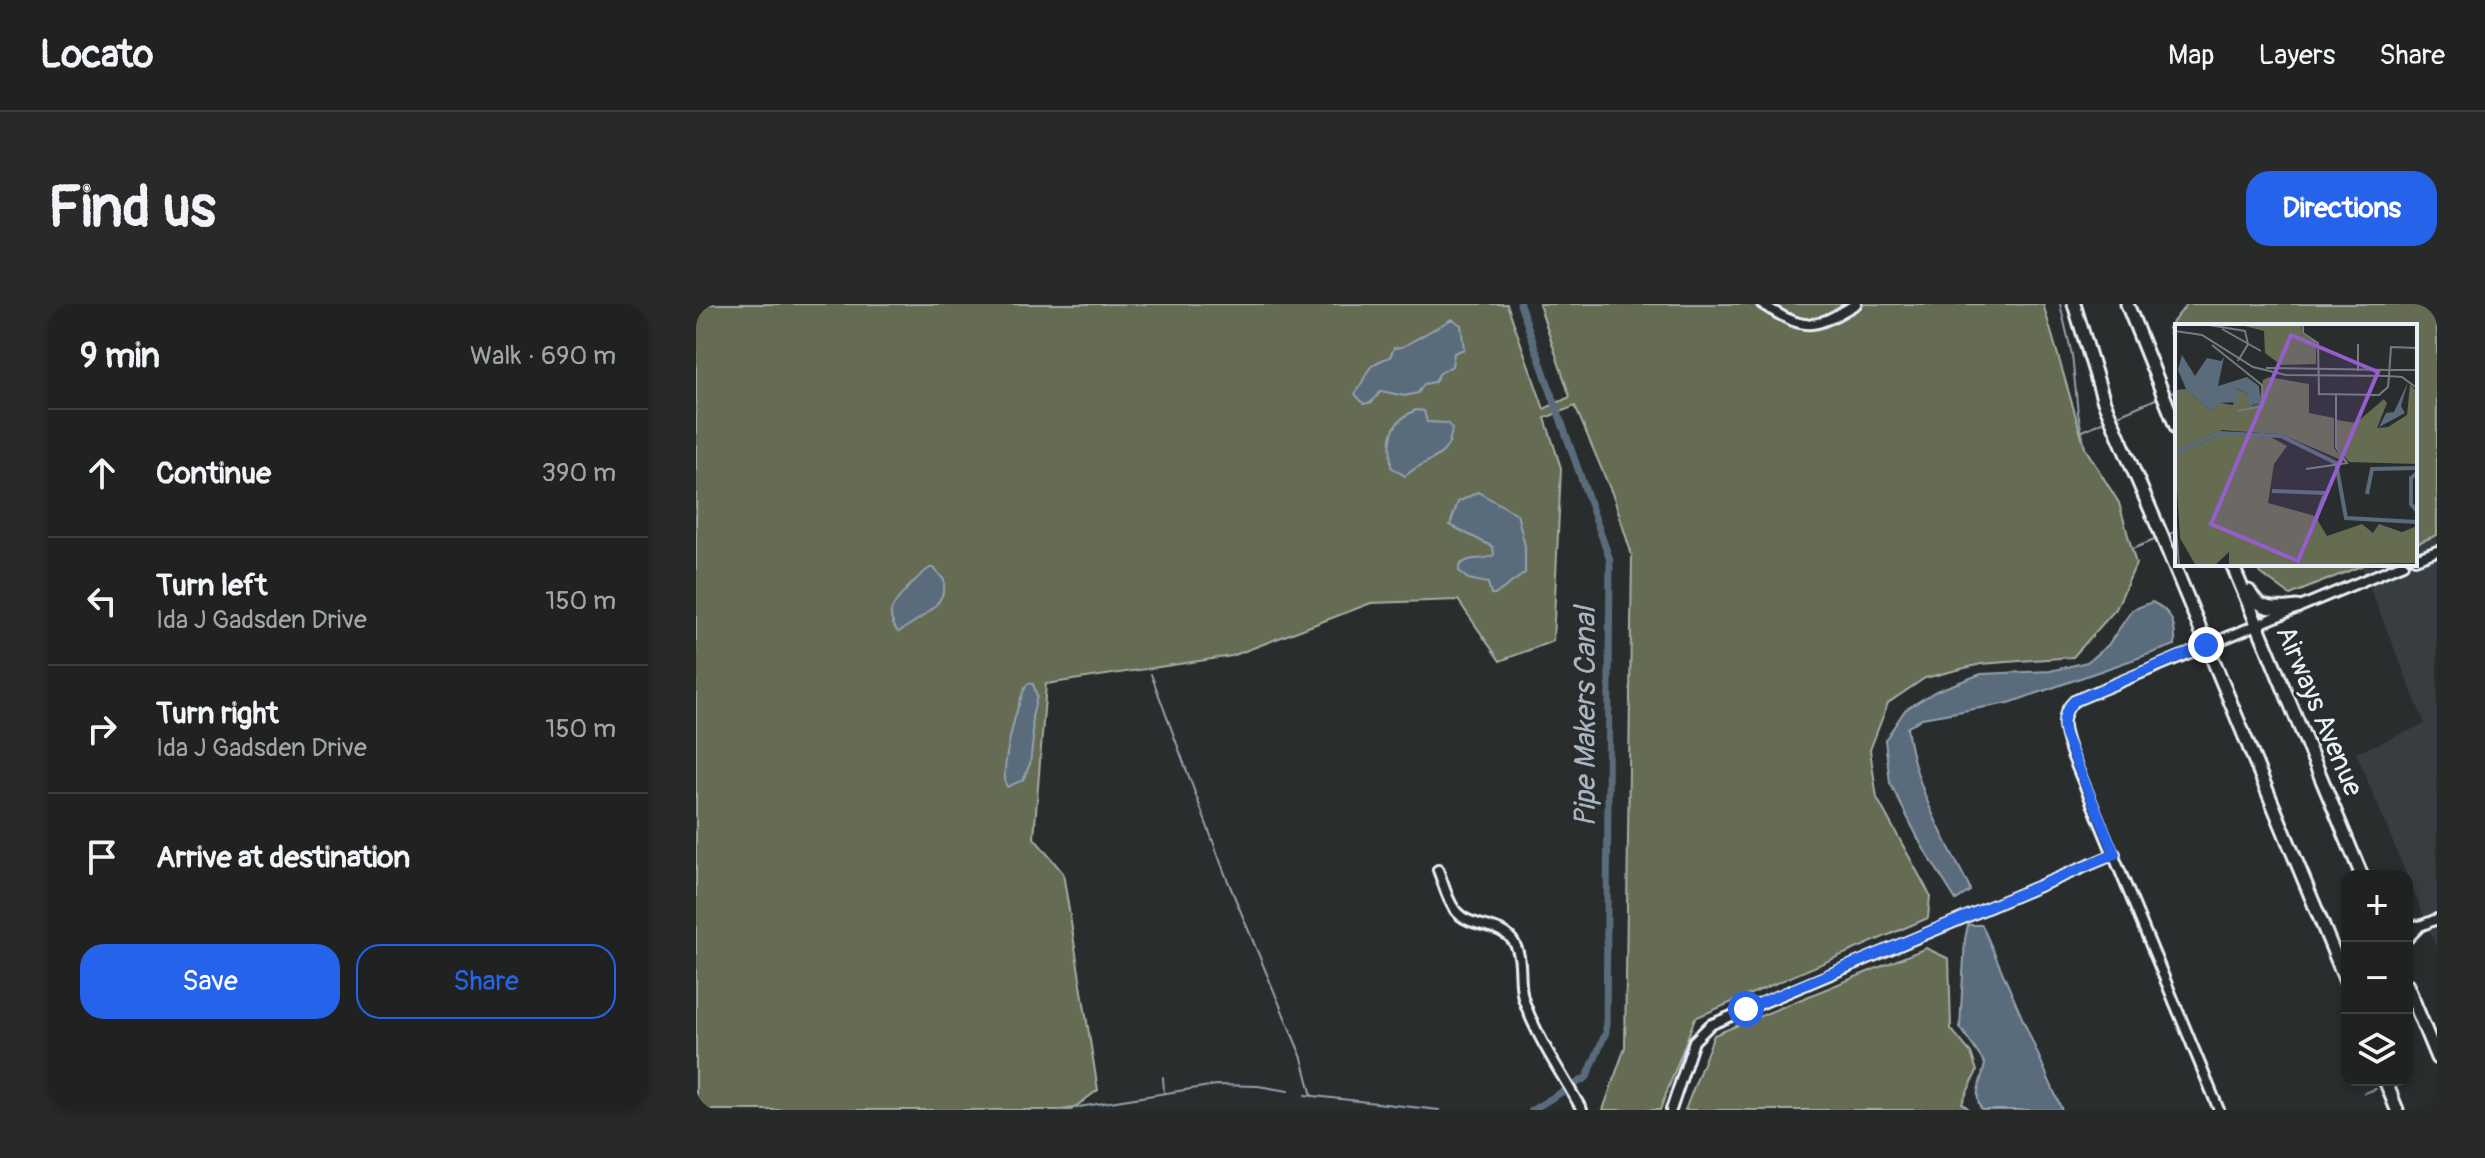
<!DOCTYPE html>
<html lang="en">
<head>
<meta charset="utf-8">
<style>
	:root { --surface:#202222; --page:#282a2a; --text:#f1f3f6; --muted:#a2a4a5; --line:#3d3f40; --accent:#2563eb }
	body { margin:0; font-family:Pangolin,sans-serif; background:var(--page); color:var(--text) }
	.controls { position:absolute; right:24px; bottom:24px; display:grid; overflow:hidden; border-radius:16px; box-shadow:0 4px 12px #0003 }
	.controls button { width:72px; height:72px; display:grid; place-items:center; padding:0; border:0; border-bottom:2px solid var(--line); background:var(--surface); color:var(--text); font:40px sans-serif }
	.stop { position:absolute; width:24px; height:24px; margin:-18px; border:6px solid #2563eb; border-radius:50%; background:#fff }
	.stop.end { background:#2563eb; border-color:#fff; box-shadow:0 2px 8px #0008 }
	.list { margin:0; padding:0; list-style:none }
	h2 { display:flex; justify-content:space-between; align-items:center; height:104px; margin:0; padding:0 32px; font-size:34px }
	h2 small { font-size:26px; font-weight:400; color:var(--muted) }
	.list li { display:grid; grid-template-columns:52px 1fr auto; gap:24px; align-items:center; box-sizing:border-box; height:128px; padding:0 32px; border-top:2px solid var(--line) }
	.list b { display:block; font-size:30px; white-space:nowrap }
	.list p { margin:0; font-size:26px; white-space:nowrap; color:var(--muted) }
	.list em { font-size:26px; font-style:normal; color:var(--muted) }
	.actions { display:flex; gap:16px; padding:24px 32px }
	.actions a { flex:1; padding:18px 0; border:2px solid var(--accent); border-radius:24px; text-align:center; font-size:28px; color:var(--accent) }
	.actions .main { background:var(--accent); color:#fff }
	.icon { flex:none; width:44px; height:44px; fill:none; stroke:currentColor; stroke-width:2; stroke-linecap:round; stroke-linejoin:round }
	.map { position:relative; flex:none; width:1741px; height:806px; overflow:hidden; border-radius:24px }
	header { display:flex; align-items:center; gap:48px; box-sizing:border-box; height:112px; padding:0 40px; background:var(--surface); border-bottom:2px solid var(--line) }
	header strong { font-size:38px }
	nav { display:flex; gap:44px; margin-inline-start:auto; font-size:28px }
	.intro { display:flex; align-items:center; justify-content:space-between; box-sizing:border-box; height:192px; padding:0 48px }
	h1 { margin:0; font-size:56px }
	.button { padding:20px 36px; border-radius:24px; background:var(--accent); color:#fff; font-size:28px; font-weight:700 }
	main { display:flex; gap:48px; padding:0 48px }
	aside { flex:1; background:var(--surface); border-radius:24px; box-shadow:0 4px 12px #0003 }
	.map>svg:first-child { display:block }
	.built { fill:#393c42 }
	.green { fill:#656c52; stroke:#a6aea5; stroke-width:2 }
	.water { fill:#5a6c7b; stroke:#93a1ad; stroke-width:2 }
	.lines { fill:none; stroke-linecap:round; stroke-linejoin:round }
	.stream { stroke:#93a1ad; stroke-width:2 }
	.canal { stroke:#5a6c7b; stroke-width:7 }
	.street-casing { stroke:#e8f1f8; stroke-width:14 }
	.secondary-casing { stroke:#e8f1f8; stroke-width:17 }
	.street { stroke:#2a2d2e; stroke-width:8 }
	.secondary { stroke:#2a2d2e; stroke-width:11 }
	.route { stroke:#2563eb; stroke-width:10 }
	.labels { text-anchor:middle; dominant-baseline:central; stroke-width:6; stroke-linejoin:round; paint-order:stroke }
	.street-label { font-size:28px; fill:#e8f1f8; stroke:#2a2d2e }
	.water-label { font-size:30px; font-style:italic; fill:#a8b5c0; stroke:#2a2d2e }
	.inset-river { fill:none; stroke:#5a6c7b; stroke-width:4 }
	.inset-road { fill:none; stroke:#767b7f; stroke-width:2 }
	.view { fill:#965dcd; fill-opacity:0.15; stroke:#965dcd; stroke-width:4 }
	.inset-edge { fill:none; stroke:#e8f1f8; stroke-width:4 }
</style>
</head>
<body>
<header>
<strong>Locato</strong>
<nav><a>Map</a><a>Layers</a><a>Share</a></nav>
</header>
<div class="intro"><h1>Find us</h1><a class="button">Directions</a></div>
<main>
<aside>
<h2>9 min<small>Walk · 690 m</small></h2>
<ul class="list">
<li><svg class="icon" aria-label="ahead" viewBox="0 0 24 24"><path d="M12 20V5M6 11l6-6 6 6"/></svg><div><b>Continue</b></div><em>390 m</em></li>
<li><svg class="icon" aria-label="left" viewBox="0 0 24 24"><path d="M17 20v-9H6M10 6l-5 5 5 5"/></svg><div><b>Turn left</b><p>Ida J Gadsden Drive</p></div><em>150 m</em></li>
<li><svg class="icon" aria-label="right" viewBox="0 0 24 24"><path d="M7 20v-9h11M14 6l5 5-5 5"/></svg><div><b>Turn right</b><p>Ida J Gadsden Drive</p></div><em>150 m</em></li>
<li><svg class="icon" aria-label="arrive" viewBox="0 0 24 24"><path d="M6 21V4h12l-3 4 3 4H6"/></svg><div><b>Arrive at destination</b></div></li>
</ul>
<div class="actions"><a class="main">Save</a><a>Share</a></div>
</aside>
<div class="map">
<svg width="1741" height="806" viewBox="0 0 1741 806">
	<rect width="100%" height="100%" fill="#2a2d2e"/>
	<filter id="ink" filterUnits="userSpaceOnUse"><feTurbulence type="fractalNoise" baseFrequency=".0125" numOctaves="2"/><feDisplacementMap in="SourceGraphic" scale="16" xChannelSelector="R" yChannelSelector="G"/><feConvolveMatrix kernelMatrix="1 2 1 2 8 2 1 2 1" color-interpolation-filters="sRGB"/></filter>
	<g filter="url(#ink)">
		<path class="built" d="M1741,231V644L1660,449L1729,420L1665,262L1719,260V240Z"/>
		<path class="green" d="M0,0H811L848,105L874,93L843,0H1347L1389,144L1423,199L1440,260L1420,305L1377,353L1285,360L1229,374L1192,399L1174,446L1181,494L1234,591L1232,614L999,714L964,806H907L929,743L936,252L918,194L879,102L849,114L865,164L857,337L804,357L762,296L675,299L536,352L350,380L338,534L367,569L402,786L375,806H0Z
			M1491,0H1741V231L1719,240V22H1481V49L1472,24Z
			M1561,260H1670L1594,291L1564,269Z
			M1230,644L1253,655L1255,725L1275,749L1281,767L1266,799L1274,806H989L1018,731Z"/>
		<path class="water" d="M756,15L765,21L768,45L758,49L756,62L743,70L739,78L728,80L722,89L709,92L685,87L676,98L668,100L659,90C675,68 665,63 694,53L698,44L706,43Z
			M720,106L728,107L731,118L752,119L756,124C753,158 732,152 709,172L695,163C694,135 691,119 720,106Z
			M782,188L821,210L829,242V269L800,290H795L792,279L772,275L763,267V262C773,251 786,258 798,251L797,243L754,221L762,198Z
			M234,264H238L248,276C252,302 221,315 203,328L201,327C198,322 194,314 195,308C197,297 224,270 234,264Z
			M1456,298C1476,307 1480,321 1479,341L1313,399L1226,414L1211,424C1219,482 1246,531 1273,582L1274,587L1260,596L1226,542L1194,479L1189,436L1209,406L1240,387L1285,370L1354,367L1391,358L1412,341L1436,306Z
			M332,379L337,380L341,392L336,413L337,435L334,460L327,476L311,483C303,468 322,392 332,379Z
			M1272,621H1286L1366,806H1286C1276,792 1286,776 1289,760L1264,723L1269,635Z"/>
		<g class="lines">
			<path class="stream" d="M1364,0L1376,51L1382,109L1389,144
				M1472,90L1479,87
				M1420,112L1462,94
				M1387,127L1410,116
				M1471,231L1481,227
				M1436,245L1461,235
				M455,370L529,570L606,754L616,792
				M467,773L468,788
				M1668,789L1680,785
				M609,791L743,806
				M364,806L520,781L562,782L592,787"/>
			<path class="canal" d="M824,0L914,256L910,728L891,773L836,806"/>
			<defs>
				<path id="street" d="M1066,0C1110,28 1116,26 1160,0
					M1719,255L1741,247
					M742,566C747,578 751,596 759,606C773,625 804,618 817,637C829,655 821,679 828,697C842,736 866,770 886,806
					M1719,624L1741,615
					M975,806L998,737L1014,721L1419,550
					M1523,806L1376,451C1369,431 1361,413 1378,397L1707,260"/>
				<path id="secondary" d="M1378,0L1408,98L1465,230L1651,680
					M1431,0L1481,125
					M1536,260L1666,572
					M1553,287C1564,308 1580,305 1601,303
					M1711,633L1721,623
					M1711,681L1741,754
					M1689,776L1701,806"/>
			</defs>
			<use href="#street" class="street-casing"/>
			<use href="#secondary" class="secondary-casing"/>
			<use href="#street" class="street"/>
			<use href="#secondary" class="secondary"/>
		</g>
	</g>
	<g class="lines" filter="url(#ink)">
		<path class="route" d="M1050,705L1419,550L1369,431C1365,417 1368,407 1378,397L1510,341"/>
	</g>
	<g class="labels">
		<g class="street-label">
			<text transform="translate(1623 407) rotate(67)">Airways Avenue</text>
		</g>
		<g class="water-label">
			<text transform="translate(889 413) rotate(-90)">Pipe Makers Canal</text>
		</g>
	</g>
	<g transform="translate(1479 20)">
		<rect width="242" height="242" fill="#2a2d2e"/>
		<path d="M62,0H126L127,10L141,18V40L106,41L90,29L89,7ZM94,53L134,60V89L159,94V124L171,138L106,110L88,109L112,122L99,140L93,179L140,192L152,212L187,200L198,209L204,200L227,208L242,202V239L54,242V228L39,242H21L5,214L0,131L46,110L86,109L47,106L0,127V66L11,65L36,87L45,79L58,81L60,64L73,70L77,82L84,80L88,56ZM235,60L242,68V140L174,138L162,123V96L181,99L209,75L212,79L202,104L213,103L232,91Z" fill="#656c52"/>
		<path d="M7,31L20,52L32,34L46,37L49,33L43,62L72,53L84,62L86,79L74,82L73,70L61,64L64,78L45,79L36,87L11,65L3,46ZM233,58L226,82L230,89L204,103L211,89L219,88Z" fill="#5a6c7b"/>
		<path class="inset-river" d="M0,129L44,109L106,112L161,139L171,194L242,198M242,149L236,154V180L242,187M97,167L150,169M192,170L197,145L242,144M137,206L149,172"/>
		<path class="inset-road" d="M28,0L70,7L73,20L63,37M128,0V9L143,19L144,70L204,71L213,63L214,52L227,53L242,64M47,5L86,27M0,7L27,11L78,43L111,51L214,52L216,23L242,24M37,21L87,61L88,82L63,87M91,44L214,46M214,46H242M183,47V20M131,145L172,139L161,123V71M0,187L4,242"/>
		<path class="view" d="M116,11L203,48L123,237L36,200Z"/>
		<rect width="242" height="242" class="inset-edge"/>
	</g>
</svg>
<div class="controls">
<button>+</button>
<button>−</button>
<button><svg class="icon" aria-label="layers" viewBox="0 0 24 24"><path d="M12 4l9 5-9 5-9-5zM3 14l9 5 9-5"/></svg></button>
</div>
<div class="stop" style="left:1050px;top:705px"></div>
<div class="stop end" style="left:1510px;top:341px"></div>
</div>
</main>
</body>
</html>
